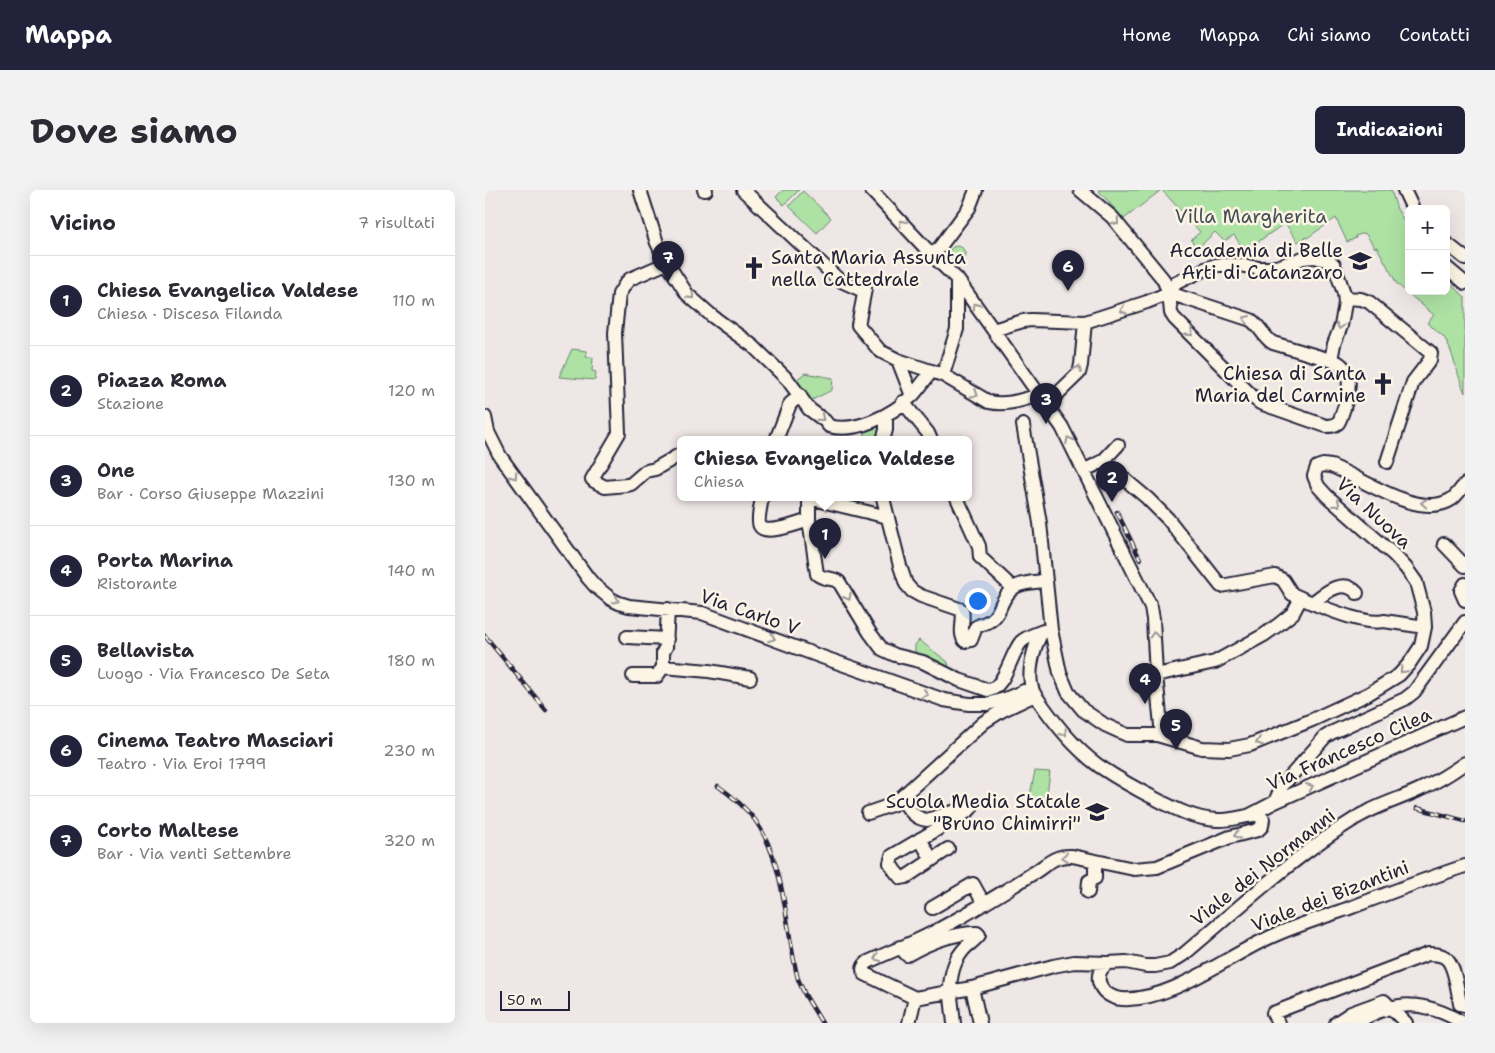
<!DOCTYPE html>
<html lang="it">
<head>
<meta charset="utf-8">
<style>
	:root { --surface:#fff; --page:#f2f2f3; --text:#2b2b33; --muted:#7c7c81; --line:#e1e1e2; --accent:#22223b }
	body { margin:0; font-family:"Shantell Sans",sans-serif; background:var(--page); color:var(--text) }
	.controls { position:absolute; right:15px; top:15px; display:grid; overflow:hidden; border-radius:8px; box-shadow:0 5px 20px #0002 }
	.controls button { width:45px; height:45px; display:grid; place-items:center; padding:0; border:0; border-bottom:1px solid var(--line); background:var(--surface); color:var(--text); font:25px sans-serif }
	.scale { position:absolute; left:15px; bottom:12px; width:70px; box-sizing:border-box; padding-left:5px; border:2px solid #22223b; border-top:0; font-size:14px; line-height:18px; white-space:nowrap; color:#22223b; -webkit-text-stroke:4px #fcf5e5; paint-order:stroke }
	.you { position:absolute; left:492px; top:410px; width:18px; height:18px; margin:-12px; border:4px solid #fff; border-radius:50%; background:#1a73e8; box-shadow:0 0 0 8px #1a73e833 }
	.badge { display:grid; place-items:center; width:32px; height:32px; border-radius:50%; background:var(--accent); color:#fff; font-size:16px; font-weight:700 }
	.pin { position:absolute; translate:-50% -41px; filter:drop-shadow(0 1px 2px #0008) }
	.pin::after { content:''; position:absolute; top:26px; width:18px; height:15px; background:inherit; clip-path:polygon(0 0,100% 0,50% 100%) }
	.popup { position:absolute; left:192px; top:246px; width:295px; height:65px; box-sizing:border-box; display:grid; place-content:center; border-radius:8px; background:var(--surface); filter:drop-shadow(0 1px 4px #0005); font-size:16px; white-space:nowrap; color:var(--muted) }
	.popup b { font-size:19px; color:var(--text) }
	.popup::after { content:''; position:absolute; left:50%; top:100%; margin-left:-10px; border:10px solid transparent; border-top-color:var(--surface) }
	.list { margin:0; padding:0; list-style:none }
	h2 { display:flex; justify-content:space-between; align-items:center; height:65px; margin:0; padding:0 20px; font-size:21px }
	h2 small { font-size:16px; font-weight:400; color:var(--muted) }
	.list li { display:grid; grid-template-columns:32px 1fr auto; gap:15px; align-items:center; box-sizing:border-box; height:90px; padding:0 20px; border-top:1px solid var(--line) }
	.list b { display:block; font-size:19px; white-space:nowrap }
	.list p { margin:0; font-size:16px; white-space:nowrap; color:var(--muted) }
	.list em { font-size:16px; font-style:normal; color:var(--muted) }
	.map { position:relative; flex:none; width:980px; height:833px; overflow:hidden; border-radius:8px }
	header { display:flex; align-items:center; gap:30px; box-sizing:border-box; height:70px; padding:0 25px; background:var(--accent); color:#fff }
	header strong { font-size:24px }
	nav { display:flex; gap:28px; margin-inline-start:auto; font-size:18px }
	.intro { display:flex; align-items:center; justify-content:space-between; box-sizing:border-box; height:120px; padding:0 30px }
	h1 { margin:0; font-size:35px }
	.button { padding:12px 22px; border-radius:8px; background:var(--accent); color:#fff; font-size:18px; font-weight:700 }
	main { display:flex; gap:30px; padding:0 30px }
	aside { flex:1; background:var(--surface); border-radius:8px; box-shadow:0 5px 20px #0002 }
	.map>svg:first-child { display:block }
	.green { fill:#ade2a4; stroke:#688270 }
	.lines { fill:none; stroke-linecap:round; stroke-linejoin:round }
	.minor-casing { stroke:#22223b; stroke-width:16 }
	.minor { stroke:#fcf5e5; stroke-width:12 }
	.rail-casing { stroke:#22223b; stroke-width:4.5 }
	.rail { stroke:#fcf5e5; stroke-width:2.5; stroke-dasharray:8; stroke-linecap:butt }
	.oneway { stroke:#9a9698 }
	.labels { text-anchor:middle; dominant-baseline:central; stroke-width:5; stroke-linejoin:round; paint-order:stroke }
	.park-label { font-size:19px; fill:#455255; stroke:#fcf5e5 }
	.poi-label { font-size:19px; fill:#22223b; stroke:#fcf5e5; text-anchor:end }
	.street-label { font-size:19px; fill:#22223b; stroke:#fcf5e5 }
</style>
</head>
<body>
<header>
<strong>Mappa</strong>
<nav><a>Home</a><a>Mappa</a><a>Chi siamo</a><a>Contatti</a></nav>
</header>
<div class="intro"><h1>Dove siamo</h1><a class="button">Indicazioni</a></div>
<main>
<aside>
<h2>Vicino<small>7 risultati</small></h2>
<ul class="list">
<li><span class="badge">1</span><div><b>Chiesa Evangelica Valdese</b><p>Chiesa · Discesa Filanda</p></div><em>110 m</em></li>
<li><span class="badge">2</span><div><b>Piazza Roma</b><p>Stazione</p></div><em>120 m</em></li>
<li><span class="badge">3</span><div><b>One</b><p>Bar · Corso Giuseppe Mazzini</p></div><em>130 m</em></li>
<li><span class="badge">4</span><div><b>Porta Marina</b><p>Ristorante</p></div><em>140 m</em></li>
<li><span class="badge">5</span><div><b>Bellavista</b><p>Luogo · Via Francesco De Seta</p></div><em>180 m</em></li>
<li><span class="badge">6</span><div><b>Cinema Teatro Masciari</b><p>Teatro · Via Eroi 1799</p></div><em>230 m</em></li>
<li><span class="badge">7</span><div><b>Corto Maltese</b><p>Bar · Via venti Settembre</p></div><em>320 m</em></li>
</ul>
</aside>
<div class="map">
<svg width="980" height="833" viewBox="0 0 980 833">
	<rect width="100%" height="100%" fill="#eee7e5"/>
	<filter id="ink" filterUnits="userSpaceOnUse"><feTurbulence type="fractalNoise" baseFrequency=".02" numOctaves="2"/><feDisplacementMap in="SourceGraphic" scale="10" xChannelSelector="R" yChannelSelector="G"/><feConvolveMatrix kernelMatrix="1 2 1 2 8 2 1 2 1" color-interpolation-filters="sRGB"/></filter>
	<g filter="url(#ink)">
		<path class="green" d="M298,0H314L299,15L291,7Z
			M613,0H676L639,29Z
			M677,0H906L912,19L924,39V101H961V89L980,107V203C973,188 967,157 958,146C953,142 947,137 942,133L949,125L912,94L892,57L890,58L880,43L870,46L871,48L862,52L851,28L822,48L821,47L813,52L800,33L770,54L757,57L749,45L739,51L730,42L712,59L706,50L715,42Z
			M318,1L346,28L332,43L304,16Z
			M464 64a8 8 0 1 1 16 0a8 8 0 1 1-16 0Z
			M87,159L102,161L101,167L108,168L107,181L111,182L110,190L74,187Z
			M320,183L348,188L347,200L323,212L307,193Z
			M391,235L395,236L391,250H382L378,239Z
			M434,450L463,472L462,473L464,474L461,481L430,465V455Z
			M550,581L565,582L561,611L544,609Z"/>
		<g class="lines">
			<defs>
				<path id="minor" d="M155,0L172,53L182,73L202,104L227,126L268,156L303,190L324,219L340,231L344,236C371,244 408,224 427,206C434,199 440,189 447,181
					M219,0H221
					M258,0L354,90L374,99H380L373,135L395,161L413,170L458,185L504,212C521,216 537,210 554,205
					M386,0L448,66L472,89L577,237L666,417L668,429L671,485L677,546
					M595,0L627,27L678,89L684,103L686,123L689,128L770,209L775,213L841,236C846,236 849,236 853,233C856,229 857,223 859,218C864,202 869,182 852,172L788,153C779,148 775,136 766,130L684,103
					M919,0L928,19
					M961,53L980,68
					M448,66L484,18L491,0
					M182,73L145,89L141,93L134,104L130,143L134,243L107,289L109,291L120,297L142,295L146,294L161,281L170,279L196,264
					M961,77L980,93
					M860,108L876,109L884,112L946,163L945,170L928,192L902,272
					M508,140L538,131L546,130L600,132L662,112L684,103L691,93L720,79L731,75H754L773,78H785L795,76L818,68L830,67L844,71L849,75L859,103L860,113L856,136L849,154L846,170
					M413,170L427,206
					M458,185L472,139V89
					M418,212L443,243L446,250
					M561,215L594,183L596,175L600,132
					M0,227L3,242L15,266L103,388L110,396L126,409L134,413L144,416L217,423L337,467L459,510L484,514H502L520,509L546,498
					M538,235L555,333L566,440L575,483L583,502L598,520L620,535L642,545H672L717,558L744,559L765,555L827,530L883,504L914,485L924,474L936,456L940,437L939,422L931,392L921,378L909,365L842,306L833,296L829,286L832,277L838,275L846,276C876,287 934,331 967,309C972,305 976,299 980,294
					M291,250L305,214L315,205
					M398,250L401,240V225
					M618,271L633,255
					M600,280L618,271L662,308L683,329L736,396L790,386L798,390L807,404L827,413C840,403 858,387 872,403
					M277,308C276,314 272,331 275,336C280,346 315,333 324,330
					M324,308V330L332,384C338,390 347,387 354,392L385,443L397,459L410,465L438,472L474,490L503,500C519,500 526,463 536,452C542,446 551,444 558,441
					M324,308L403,327
					M398,308L415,376L421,394L427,401L436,406L477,420C480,430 473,443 480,451L486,450L491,437C496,434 502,433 506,430C512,426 514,420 517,413C527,392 539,393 560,391
					M472,308L494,356L495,367L528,398
					M959,354L980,376
					M980,394L976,401L980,410
					M827,413C845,420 880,435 899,431L940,437
					M142,447L182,449
					M178,477V462L181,457L183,419
					M671,485L730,472L779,445L793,435L808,423L816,408
					M148,486H172L178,477L224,481L265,488
					M416,608C423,618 429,629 442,630L484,617L486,618L483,621L407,666L405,673L410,681L416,688L421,687L463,659
					M790,612L797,596L840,547L848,542L920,509L929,502L980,432
					M383,623L409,614L499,532L518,520L550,505C540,489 548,456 558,441H561
					M765,625L790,612L980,527
					M435,649L447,670
					M603,702L604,691L610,688V671
					M447,718L488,694L499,714
					M415,757L422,765C443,753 468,743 492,743L494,745C490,750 486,753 481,757C470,768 467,780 465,795
					M623,773C604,786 617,808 637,809C687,812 744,764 790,745C813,735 838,727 862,719C901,704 940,689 980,676
					M487,798L495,833
					M466,807L469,833
					M430,808L487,798L568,776L589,772L623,773L641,772L661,776H670L685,773L699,764C755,717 809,666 871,628C892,615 916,609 938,598C953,591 966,583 980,573
					M424,833L430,808L380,784C376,779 379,775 383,772C404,762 426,754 447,743C481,725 514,705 547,684C562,675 568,665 587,666L649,679L672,677L745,647L773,640L777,636L778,629L773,625H770C757,626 745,631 732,630C710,629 690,619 671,609C651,599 632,588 614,576C588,557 568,531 550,505
					M793,833L788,823L943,764C950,764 957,764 962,769C970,777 973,802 975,814L980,815
					M851,833L866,823L899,811L921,833
					M871,833C910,809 940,810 978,833"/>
			</defs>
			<use href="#minor" class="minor-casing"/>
			<use href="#minor" class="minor"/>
			<defs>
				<path id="rail" d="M632,322L655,369
					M0,446L61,520
					M233,596C247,606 260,617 270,630C301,674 300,738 313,789L320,805L337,833
					M932,618L980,631"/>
			</defs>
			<use href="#rail" class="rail-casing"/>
			<use href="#rail" class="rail"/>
		</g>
		<defs><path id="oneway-chevron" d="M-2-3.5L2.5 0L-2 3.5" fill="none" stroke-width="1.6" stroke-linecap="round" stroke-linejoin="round" transform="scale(1.25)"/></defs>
		<g class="oneway">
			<use href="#oneway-chevron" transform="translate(631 32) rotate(50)"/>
			<use href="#oneway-chevron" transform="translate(417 33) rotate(-132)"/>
			<use href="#oneway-chevron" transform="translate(206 106) rotate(46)"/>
			<use href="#oneway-chevron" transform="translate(491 116) rotate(-125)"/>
			<use href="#oneway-chevron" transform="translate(638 120) rotate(163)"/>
			<use href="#oneway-chevron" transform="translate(761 129) rotate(-157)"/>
			<use href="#oneway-chevron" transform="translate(855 136) rotate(105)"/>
			<use href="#oneway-chevron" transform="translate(705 143) rotate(44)"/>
			<use href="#oneway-chevron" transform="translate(593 179) rotate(-68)"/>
			<use href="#oneway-chevron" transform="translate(490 204) rotate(32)"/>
			<use href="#oneway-chevron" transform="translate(336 228) rotate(39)"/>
			<use href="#oneway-chevron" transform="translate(584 250) rotate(-117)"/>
			<use href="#oneway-chevron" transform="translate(29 286) rotate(55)"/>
			<use href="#oneway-chevron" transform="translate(939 313) rotate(-175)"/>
			<use href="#oneway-chevron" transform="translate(852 314) rotate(41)"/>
			<use href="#oneway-chevron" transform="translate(363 407) rotate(60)"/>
			<use href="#oneway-chevron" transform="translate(131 410) rotate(26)"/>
			<use href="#oneway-chevron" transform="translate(669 445) rotate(-93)"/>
			<use href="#oneway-chevron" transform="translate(287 448) rotate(21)"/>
			<use href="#oneway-chevron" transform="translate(918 480) rotate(135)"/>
			<use href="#oneway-chevron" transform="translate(440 504) rotate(18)"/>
			<use href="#oneway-chevron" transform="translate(579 543) rotate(48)"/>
			<use href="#oneway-chevron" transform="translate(774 552) rotate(160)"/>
			<use href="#oneway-chevron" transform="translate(825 597) rotate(-24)"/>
			<use href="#oneway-chevron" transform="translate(752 645) rotate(164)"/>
			<use href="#oneway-chevron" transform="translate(580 667) rotate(175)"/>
			<use href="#oneway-chevron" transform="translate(392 768) rotate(156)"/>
		</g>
	</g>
	<defs>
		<symbol id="university-bare" viewBox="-9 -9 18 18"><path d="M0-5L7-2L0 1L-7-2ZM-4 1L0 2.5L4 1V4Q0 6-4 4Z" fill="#22223b" stroke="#fcf5e5" stroke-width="2.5" paint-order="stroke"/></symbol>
		<symbol id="church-bare" viewBox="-9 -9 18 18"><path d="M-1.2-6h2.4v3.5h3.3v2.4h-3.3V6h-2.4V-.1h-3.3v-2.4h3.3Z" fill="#22223b" stroke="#fcf5e5" stroke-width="2.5" paint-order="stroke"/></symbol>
		<symbol id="school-bare" viewBox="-9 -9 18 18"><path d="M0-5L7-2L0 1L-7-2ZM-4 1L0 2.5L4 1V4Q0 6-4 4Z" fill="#22223b" stroke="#fcf5e5" stroke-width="2.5" paint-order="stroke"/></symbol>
	</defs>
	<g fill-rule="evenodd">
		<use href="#university-bare" x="859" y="55" width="32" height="32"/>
		<use href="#church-bare" x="253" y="62" width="32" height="32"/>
		<use href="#church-bare" x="882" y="178" width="32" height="32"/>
		<use href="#school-bare" x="596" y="606" width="32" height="32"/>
	</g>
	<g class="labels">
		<g class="park-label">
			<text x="766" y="26">Villa Margherita</text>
		</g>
		<g class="poi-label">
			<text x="858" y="60">Accademia di Belle<tspan x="858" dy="22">Arti di Catanzaro</tspan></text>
			<text x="286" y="67" text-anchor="start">Santa Maria Assunta<tspan x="286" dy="22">nella Cattedrale</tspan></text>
			<text x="881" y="183">Chiesa di Santa<tspan x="881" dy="22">Maria del Carmine</tspan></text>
			<text x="596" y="611">Scuola Media Statale<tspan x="596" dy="22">"Bruno Chimirri"</tspan></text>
		</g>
		<g class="street-label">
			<text transform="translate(889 323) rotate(43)">Via Nuova</text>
			<text transform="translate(265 422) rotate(19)">Via Carlo V</text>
			<text transform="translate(864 559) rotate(-24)">Via Francesco Cilea</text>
			<text transform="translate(778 677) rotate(-38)">Viale dei Normanni</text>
			<text transform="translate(845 706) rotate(-21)">Viale dei Bizantini</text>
		</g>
	</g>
</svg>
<div class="controls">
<button>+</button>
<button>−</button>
</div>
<div class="scale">50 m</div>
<div class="you"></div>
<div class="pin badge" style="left:340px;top:369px">1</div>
<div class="popup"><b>Chiesa Evangelica Valdese</b>Chiesa</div>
<div class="pin badge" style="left:627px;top:312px">2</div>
<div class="pin badge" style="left:561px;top:234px">3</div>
<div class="pin badge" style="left:660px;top:514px">4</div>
<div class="pin badge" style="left:691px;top:560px">5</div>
<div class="pin badge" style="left:583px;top:101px">6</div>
<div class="pin badge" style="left:183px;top:92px">7</div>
</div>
</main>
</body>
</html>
